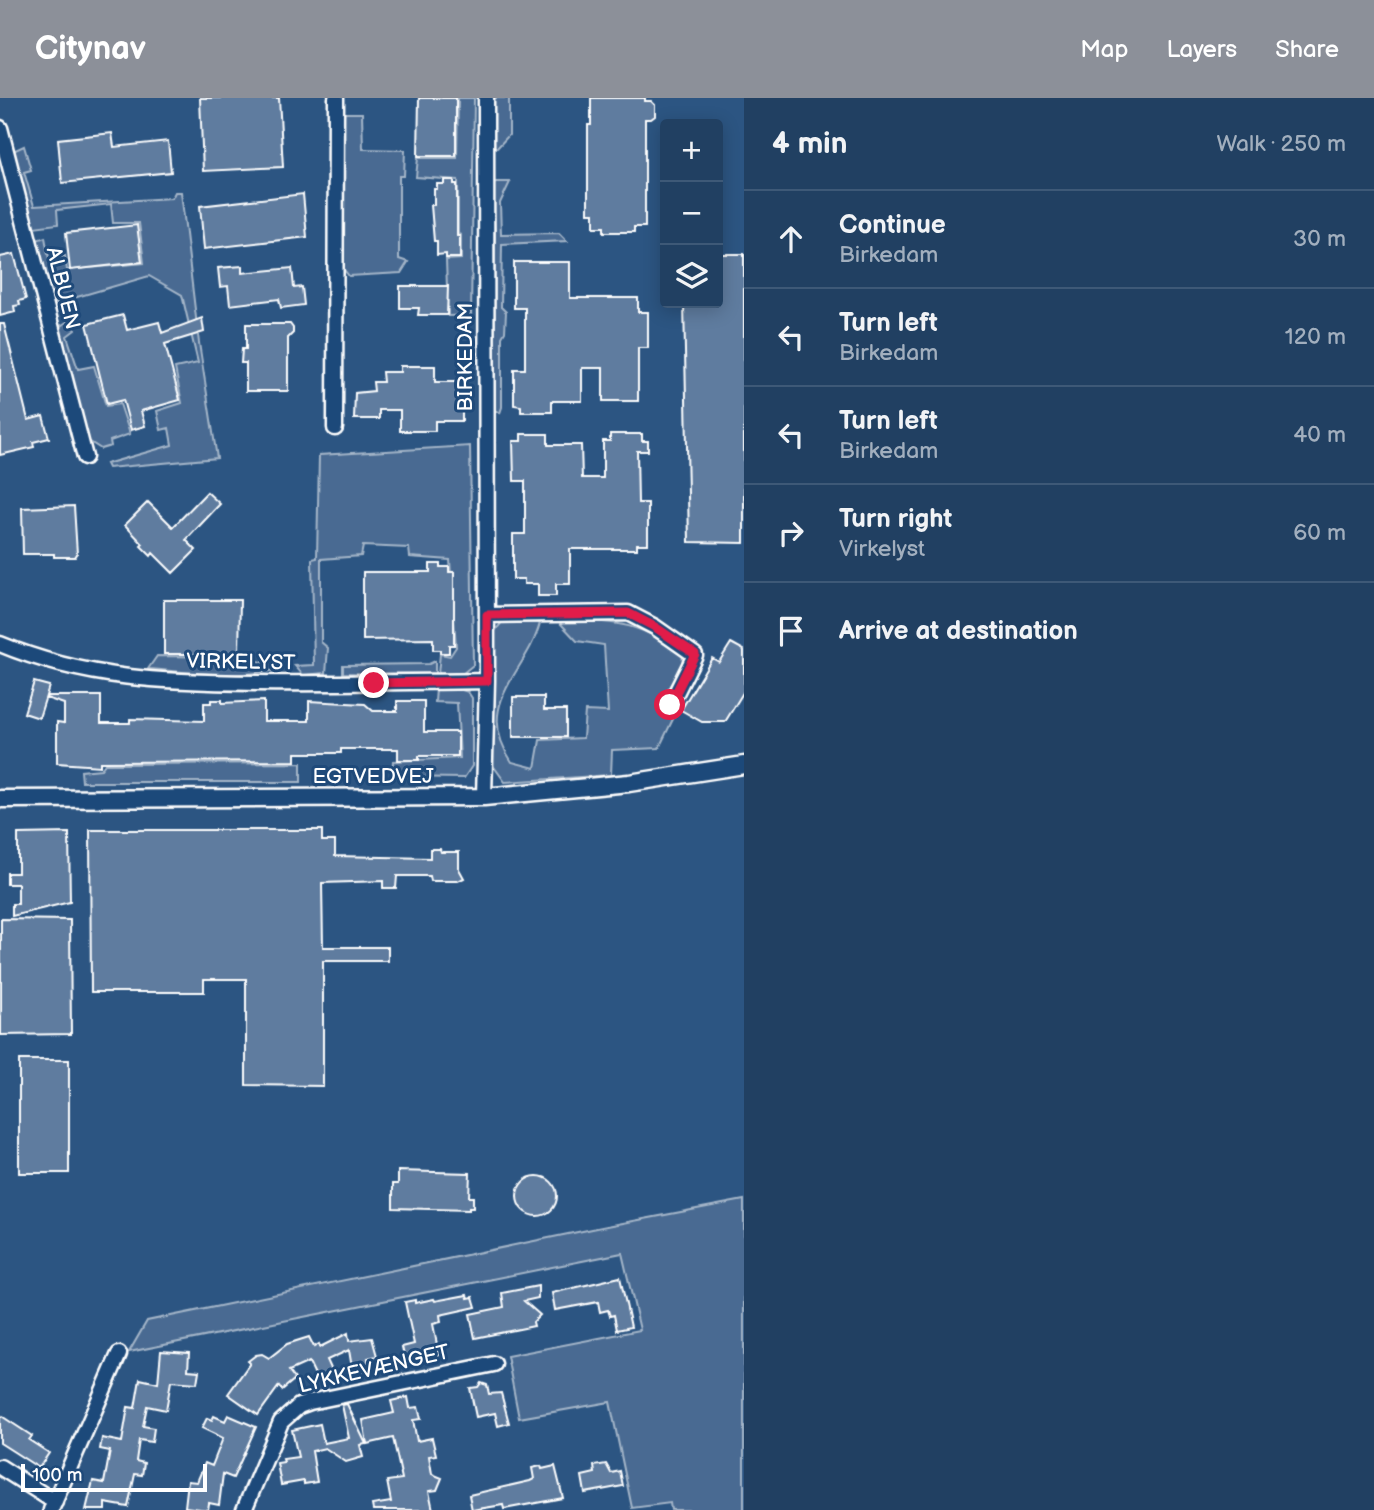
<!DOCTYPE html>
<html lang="en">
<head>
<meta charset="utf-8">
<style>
	:root { --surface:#214062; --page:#294768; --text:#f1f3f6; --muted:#a2afbe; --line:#3e5977; --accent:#8c9099 }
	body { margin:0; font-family:"Balsamiq Sans",sans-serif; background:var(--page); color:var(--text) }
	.controls { position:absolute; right:21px; top:21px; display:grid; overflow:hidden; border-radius:7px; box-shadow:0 4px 18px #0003 }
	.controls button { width:63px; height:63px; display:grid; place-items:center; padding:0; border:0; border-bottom:2px solid var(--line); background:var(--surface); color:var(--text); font:35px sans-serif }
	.scale { position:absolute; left:21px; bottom:18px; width:186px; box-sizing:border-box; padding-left:7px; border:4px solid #fff; border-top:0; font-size:19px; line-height:24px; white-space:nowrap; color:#fff; -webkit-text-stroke:5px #1f4a7a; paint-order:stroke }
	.stop { position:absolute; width:21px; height:21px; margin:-16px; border:5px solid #e11d48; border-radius:50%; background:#fff }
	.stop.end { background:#e11d48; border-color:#fff; box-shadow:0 2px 7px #0008 }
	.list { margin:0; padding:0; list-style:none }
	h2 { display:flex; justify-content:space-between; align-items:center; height:91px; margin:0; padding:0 28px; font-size:30px }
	h2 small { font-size:23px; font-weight:400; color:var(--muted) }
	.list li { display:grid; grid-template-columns:46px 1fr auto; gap:21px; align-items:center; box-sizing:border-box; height:98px; padding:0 28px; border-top:2px solid var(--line) }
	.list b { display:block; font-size:26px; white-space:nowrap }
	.list p { margin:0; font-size:23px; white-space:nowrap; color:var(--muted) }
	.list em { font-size:23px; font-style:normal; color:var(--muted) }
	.icon { flex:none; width:38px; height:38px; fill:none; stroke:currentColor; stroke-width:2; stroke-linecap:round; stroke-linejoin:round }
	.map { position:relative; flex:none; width:744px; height:1412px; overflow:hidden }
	header { display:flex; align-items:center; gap:42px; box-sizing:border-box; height:98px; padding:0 35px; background:var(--accent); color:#fff }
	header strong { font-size:33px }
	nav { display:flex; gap:38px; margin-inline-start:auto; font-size:24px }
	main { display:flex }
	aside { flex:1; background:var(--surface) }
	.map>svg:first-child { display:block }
	.green { fill:#486b92; stroke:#a4b5c8; stroke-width:2 }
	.building { fill:#5e7c9f; stroke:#fff; stroke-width:2 }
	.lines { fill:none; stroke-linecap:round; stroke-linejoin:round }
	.minor-casing { stroke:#fff; stroke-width:19 }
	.tertiary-casing { stroke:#fff; stroke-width:21 }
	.minor { stroke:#1f4a7a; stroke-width:14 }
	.tertiary { stroke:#1f4a7a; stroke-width:16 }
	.route { stroke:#e11d48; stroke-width:9 }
	.labels { text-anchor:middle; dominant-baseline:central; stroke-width:6; stroke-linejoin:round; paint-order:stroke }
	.street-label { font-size:21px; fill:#fff; stroke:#1f4a7a }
</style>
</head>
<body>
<header>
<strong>Citynav</strong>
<nav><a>Map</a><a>Layers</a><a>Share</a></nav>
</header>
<main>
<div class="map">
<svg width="744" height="1412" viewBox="0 0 744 1412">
	<rect width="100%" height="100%" fill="#2c5582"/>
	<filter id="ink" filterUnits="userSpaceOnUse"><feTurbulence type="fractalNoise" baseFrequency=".0143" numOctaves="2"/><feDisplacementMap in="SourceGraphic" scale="14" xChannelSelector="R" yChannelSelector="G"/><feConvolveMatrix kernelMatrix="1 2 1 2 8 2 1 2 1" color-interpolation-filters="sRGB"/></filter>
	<g filter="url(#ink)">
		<path class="green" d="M458,0H474L471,217L448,218L446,162L461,161V137L458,136V82L416,79L418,60H457Z
			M494,0H509V37L497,50L493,48Z
			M346,15H362L363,51L405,52L404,78H399V161L408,164L401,175L349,178L341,168V60L343,59L341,46L342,16Z
			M24,48L31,72L24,74L34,108L172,100L175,94H181L199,245L217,360L108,370L106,366L172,347L169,330L161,332L157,313L182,305L175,270L198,265L182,197L149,178L53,206L37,142L45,139L49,161L65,158L67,172L144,165L139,125H113L111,106L57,112L58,126L34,129L13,53Z
			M496,84H510L500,105L501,136L559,135L567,143L502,146L501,209L506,214L505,234L502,239V309L500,315L493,311L495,136L493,88Z
			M70,222L75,232L67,238L78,271L94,268L106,308L120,306L130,336L110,343L111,348L101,351L87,342L59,229Z
			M470,348L473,567L462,576H438L440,556L450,558L456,549L450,462L410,459L409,450L363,448L361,458L321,461V544L328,550L326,575L303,577L295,568L314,567L312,461L317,460L319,357Z
			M566,522C618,524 641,524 683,558L681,570L658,607L674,619L659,650L612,652L611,677L505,684L492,666L494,534L503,523L540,525C527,575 472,605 512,664L535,670L540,642L583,640L585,613L608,614L604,547L577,543L561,526Z
			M157,558L236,559L273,566L275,572C233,581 191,574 148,571Z
			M435,563V576L343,575V567L429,566Z
			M436,590L459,591L468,594L472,600V668L464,680L392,679L393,663L460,660L457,605L435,604Z
			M301,665V684H82L81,673L101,671L105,666Z
			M744,1102V1412H671L670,1405L632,1410L610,1304L519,1320L507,1258L640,1232L622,1155L129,1254L147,1223L602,1129Z"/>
		<path class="building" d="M200,0H279L283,69L203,73Z
			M419,0H456V58H418Z
			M591,0H645V3H651L655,7V18L651,21H645V129H634V134H604V129H594V115H588V27H591Z
			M112,35L114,49L168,43L171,74L62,85L58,41Z
			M444,82H454V86H457V138H460V160H446V156L437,157V143H434L431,107H434V91H437V86H444Z
			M303,96L307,139L204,151L200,108Z
			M137,127L142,164L70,172L66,135Z
			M14,156L26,201L19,203L20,207L14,208L15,214L0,218V159Z
			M718,156H744V445L689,444L684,205H718Z
			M514,164H570V200H638V214H648V250H638V303H603V270H582V303H552V314H521V308L514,307V271H525V210H514Z
			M242,168V175L292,170L294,190L302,189L304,207L281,210L279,201L230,207L228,188L220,189L218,170Z
			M400,188H448L447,217H418L419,210H400Z
			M123,217L127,232L159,224L162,235L202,220L204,234L165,246L180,302L141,313L145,328L131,332L123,302L107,306L87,226Z
			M0,226H4L28,322L43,318L49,340L33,344L34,349L0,357Z
			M246,226H290L293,230V235L288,240V293H246V265H241L242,251H246Z
			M400,268H435V284H462V323H435V333H400V312H379V321H354L355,295L374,293L373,284H383L382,274H400Z
			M521,336H548V347H581L582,380H603V343H610V336H642V343H648V353H637L638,405H648V446H637V451H570V486H556V498H538V486H524V481H513V436H525V383H514L513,343H521Z
			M207,394L220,406L186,442L196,452L173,475L153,455L151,458L141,448L143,446L125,427L148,404L173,429Z
			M74,408L77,456L75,459H54V456H23L22,410Z
			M430,466H440V469H449V474H454V547H449V555H440V552H433V541L363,542V474H430Z
			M164,502H240L239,556H164Z
			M731,545L744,552V593L725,624H702L681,612L712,560L719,564Z
			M34,584L49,588L46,598H101V625H130V621L204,623V605H211V602H222V605L264,603V623H309V603L365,606L373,613H397V603H424V634H458V658H419V662H398V651H341V655H295V663L100,664V668L57,665V624L64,625V606L46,600V598L39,620L24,615Z
			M513,599H544V612H566V639H513Z
			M90,732H322V743H335V758L430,760V751H440L441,754H459V771L464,780L458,783H431L430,778H397L396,790H383V783L322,785L323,849H388V863H323V988L246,987V881H204V894H91Z
			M69,735L70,804L12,818V806H18V786H7V775H18V736Z
			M1,821L70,822L71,936L1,937Z
			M19,962H69V1075H19Z
			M398,1073L470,1075L469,1099H473V1110H469V1112L393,1110V1086H398Z
			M517 1098a20 20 0 1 1 40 0a20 20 0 1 1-40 0Z
			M620,1179L631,1229L617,1232L614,1217L610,1218L608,1212L600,1214L598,1204L555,1212L552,1195Z
			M538,1188V1200L524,1203L540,1217L533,1224L534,1228L475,1240L470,1216L504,1209L502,1195Z
			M467,1197L468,1200L473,1199L476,1209L440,1217L441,1224L433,1226L439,1257L434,1258V1260L406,1266L402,1249L414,1246L405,1204L415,1202V1205L434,1201L435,1203Z
			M348,1235L349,1243L372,1240L377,1258L368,1260L370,1272L353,1276L349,1252L327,1262L333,1275L318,1283L309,1264L289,1273L295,1281L282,1292L279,1288L258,1317L228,1296L250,1265L248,1263L256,1257L262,1256L269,1260L287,1246L309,1239L314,1249L319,1246L320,1249Z
			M161,1253L189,1255L188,1272L199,1273L197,1285L171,1283L166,1312L147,1308L143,1328L154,1330L152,1344L139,1342L136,1363L144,1365L142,1377L135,1376L128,1409L105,1405V1412H86L93,1383L104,1385L110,1353L100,1351L102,1340L122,1344L128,1309L135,1310L140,1281L158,1285Z
			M481,1285L487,1287L489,1296L501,1295L509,1325L498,1328L495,1315L476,1319L470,1290L478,1289Z
			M408,1299L410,1310L418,1309L421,1321L413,1322L417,1343L432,1340L436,1357L429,1358L432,1376L442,1380L437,1392L429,1393L433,1412H373L372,1407L391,1404L387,1383L402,1381L393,1340L367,1346L363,1322L394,1315L391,1303Z
			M347,1306L366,1346L360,1347L363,1359L346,1364L325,1350L312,1353L317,1384L304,1386V1383L281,1387L277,1365L284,1364L283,1361L298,1359L292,1332L320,1326L324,1345L349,1340L342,1307Z
			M0,1317L32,1338L29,1342L49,1355L39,1370L0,1345Z
			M228,1317L256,1329L233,1380L223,1376L219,1407L209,1405L208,1412L185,1409L188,1383L197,1384L205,1365L212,1368L223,1340L202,1330L207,1320L212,1322L214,1318L225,1323Z
			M606,1366L611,1375L620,1373L623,1388L585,1395L582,1378L595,1375L594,1368Z
			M541,1368L542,1371L555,1368L563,1400L504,1411L503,1407L472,1412L469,1397L530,1383L534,1381L532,1370Z"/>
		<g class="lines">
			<defs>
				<path id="minor" d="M0,30L85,359
					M335,330L336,0
					M487,517L628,515L655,529L695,557L670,607
					M0,546C87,582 165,584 257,585C334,586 411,584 487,583
					M484,699L487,583L486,0
					M0,1369L55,1404
					M51,1412L119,1256
					M244,1412L281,1324L299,1308L310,1304L494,1266"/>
				<path id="tertiary" d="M0,701L484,699L629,685L744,667"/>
			</defs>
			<use href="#minor" class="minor-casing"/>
			<use href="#tertiary" class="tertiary-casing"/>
			<use href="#minor" class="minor"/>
			<use href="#tertiary" class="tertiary"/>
		</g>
	</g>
	<g class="lines" filter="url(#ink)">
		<path class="route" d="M374,585L487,583V517L628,515L655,529L695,556L670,607"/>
	</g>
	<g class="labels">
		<g class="street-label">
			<text transform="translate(63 190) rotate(76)">ALBUEN</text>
			<text transform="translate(465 259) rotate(-90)">BIRKEDAM</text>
			<text transform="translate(241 564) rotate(1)">VIRKELYST</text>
			<text x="373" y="678">EGTVEDVEJ</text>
			<text transform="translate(374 1271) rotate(-13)">LYKKEVÆNGET</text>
		</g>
	</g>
</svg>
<div class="controls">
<button>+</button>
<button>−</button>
<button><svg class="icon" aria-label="layers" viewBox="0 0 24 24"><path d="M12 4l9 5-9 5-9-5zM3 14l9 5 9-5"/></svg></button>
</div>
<div class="scale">100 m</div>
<div class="stop" style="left:670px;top:607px"></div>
<div class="stop end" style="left:374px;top:585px"></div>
</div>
<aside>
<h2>4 min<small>Walk · 250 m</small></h2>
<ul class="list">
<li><svg class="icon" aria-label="ahead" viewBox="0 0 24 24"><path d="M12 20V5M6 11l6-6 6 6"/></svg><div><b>Continue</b><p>Birkedam</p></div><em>30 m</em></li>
<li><svg class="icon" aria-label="left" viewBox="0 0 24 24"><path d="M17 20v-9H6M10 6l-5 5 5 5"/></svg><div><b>Turn left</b><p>Birkedam</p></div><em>120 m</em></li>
<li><svg class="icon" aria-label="left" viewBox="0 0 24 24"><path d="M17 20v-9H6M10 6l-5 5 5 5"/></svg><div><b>Turn left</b><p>Birkedam</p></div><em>40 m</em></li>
<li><svg class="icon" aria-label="right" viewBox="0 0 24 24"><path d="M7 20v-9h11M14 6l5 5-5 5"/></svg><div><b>Turn right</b><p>Virkelyst</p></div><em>60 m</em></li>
<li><svg class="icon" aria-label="arrive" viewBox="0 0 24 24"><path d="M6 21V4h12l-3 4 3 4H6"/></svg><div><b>Arrive at destination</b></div></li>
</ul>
</aside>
</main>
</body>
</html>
